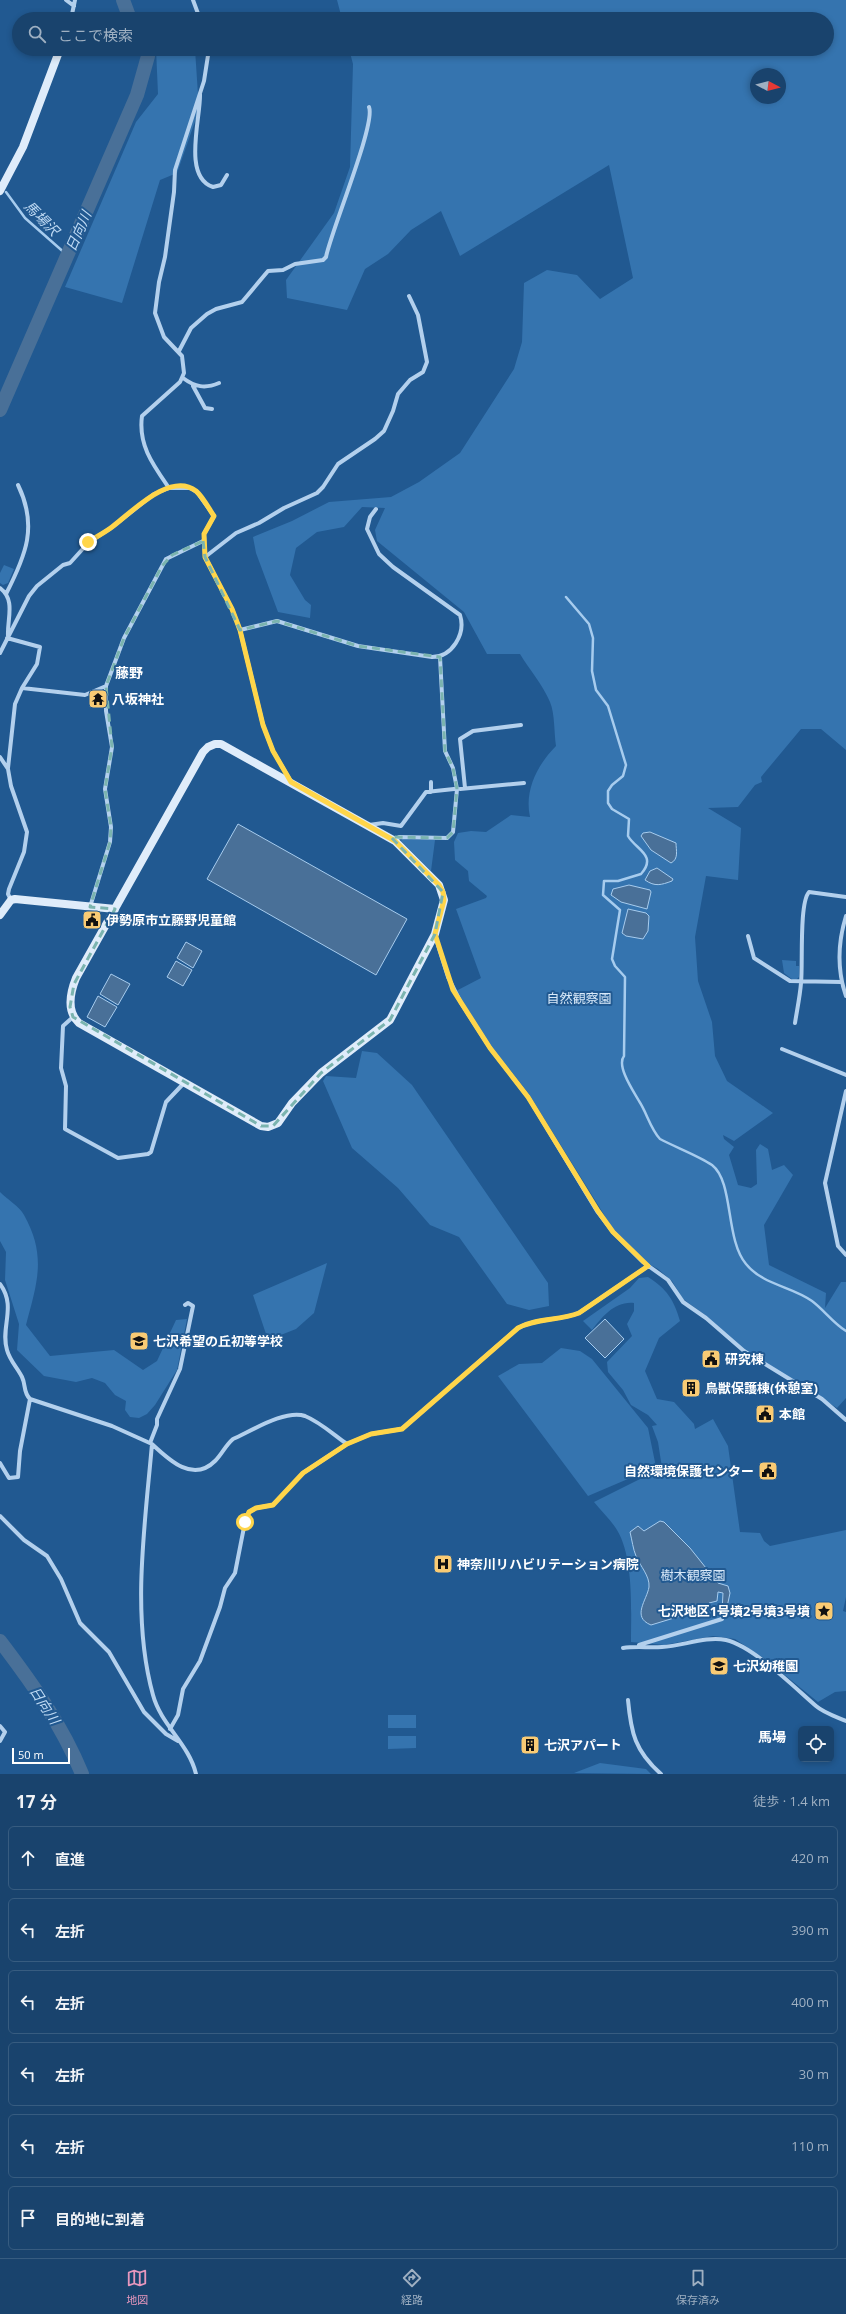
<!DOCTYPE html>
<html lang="ja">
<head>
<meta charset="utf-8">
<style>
	:root { --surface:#19436d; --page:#224a72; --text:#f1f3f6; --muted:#9fb0c2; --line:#375c80; --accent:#e797bd }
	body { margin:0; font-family:"Open Sans","Noto Sans JP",sans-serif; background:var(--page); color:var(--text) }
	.controls { position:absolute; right:12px; bottom:12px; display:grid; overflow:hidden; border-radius:6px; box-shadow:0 2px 6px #0003 }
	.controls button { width:36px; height:36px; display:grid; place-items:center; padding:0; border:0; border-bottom:1px solid var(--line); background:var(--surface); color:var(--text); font:20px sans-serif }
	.compass { position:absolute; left:750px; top:68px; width:36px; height:36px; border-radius:50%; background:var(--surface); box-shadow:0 2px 6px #0003; rotate:97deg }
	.scale { position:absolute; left:12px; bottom:10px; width:58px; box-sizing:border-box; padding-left:4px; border:2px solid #fff; border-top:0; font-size:11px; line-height:14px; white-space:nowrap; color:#fff; -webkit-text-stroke:3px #215991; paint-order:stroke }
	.stop { position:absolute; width:12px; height:12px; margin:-9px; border:3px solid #ffd54a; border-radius:50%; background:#fff }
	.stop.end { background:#ffd54a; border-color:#fff; box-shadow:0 1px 4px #0008 }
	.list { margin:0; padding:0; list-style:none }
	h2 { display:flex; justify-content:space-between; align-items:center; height:52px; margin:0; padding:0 16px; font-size:17px }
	h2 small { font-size:13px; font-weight:400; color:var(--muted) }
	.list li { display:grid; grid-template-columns:26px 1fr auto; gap:12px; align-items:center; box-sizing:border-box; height:64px; margin:0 8px 8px; padding:0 8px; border:1px solid var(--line); border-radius:6px }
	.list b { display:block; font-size:15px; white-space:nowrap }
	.list em { font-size:13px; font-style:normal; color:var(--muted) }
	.icon { flex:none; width:22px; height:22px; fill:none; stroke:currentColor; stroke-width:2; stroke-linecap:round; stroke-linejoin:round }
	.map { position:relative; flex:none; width:846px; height:1774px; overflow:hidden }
	.search { position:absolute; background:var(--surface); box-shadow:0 2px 6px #0003; left:12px; right:12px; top:12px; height:44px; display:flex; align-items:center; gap:10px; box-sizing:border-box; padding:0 14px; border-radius:22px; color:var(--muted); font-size:15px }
	.sheet { height:484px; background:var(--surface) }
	nav { display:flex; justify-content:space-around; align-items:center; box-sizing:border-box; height:56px; border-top:1px solid var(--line); background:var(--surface); font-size:11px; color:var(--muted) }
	nav a { display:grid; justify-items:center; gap:2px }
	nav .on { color:var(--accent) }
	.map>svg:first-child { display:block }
	.green { fill:#3574af; fill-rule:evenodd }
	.water { fill:#497098; stroke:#a7ccee }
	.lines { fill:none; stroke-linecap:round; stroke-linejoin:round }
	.stream { stroke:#a7ccee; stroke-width:2.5 }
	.river { stroke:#497098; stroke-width:14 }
	.street { stroke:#b3d0ed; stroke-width:4 }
	.secondary { stroke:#dfecfa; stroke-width:8 }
	.route { stroke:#ffd54a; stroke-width:5 }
	.marked { fill:none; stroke:#7bb4af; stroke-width:3; stroke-dasharray:8 5; stroke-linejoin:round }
	.labels { text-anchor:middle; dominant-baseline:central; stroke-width:4; stroke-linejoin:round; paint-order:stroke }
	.poi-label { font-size:13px; font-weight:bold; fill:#fff; stroke:#215991; text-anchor:start }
	.park-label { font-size:13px; fill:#d8e9f9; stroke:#215991 }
	.water-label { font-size:14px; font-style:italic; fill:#bfdaf4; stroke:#215991 }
	.neighbourhood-label { font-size:14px; font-weight:bold; fill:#fff; stroke:#215991 }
</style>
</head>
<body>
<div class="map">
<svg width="846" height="1774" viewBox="0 0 846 1774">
	<rect width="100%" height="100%" fill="#215991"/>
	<path class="green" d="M337,0H846V750L821,729H801L761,777L762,782L755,785L738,807L708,808L741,828L738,880L706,876L695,937L698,981L712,1022L715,1056L727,1081L773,1113L734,1141L723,1135L724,1139L734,1147L729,1155L738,1185L751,1188L757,1184L756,1150L760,1144L768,1149L772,1170L784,1165L793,1175L764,1225L769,1265L826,1293L825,1308L841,1282H846V1398L837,1408L744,1350L704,1314L683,1299L672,1281L658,1269L642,1260L613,1229L529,1094L488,1042L456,991L481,978L456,909L486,898L487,896L469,881L468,871L455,860L454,842L458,833L471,831L486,832L511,815L530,817C524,790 538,764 556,746C554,733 555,714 550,702C543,685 529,669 520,654H487L464,612L377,541L375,530L385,508L362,507L344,527L317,532L296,548L290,575L305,600L311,605L310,618L278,612L256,553L253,537L292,521L329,502L391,497L419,482L460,453L514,369L522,342L524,283L547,270L577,275L600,299L633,278L609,165L460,256L441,211L411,230L388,254L365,269L347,310L287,298L286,280L334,213L350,167L353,64L349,49H827V19H342ZM756,74H780V98H756Z
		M156,49H195L199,110L177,173L160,180L122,303L65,287L136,122L158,94Z
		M4,565L14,569L8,583L3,585L0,583V573Z
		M402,839L435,840L431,871L401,841Z
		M782,960L796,961V966H799V977L796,980H793L784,973Z
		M362,1051L377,1053L412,1085L548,1283L549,1306L529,1310L507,1304L459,1237L430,1225L398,1188L352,1148L323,1081L326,1076L356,1078Z
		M0,1192C7,1199 20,1207 24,1215C47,1256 37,1283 26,1325L50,1356L114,1350L143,1370L157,1361L176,1320L187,1319L177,1370L155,1405L147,1414L139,1418L130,1417L125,1410L126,1401L115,1395L105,1383L92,1378L76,1382L44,1376L17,1350L19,1324L5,1280L6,1252L0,1241Z
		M327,1263L314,1313L296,1329L268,1340L253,1295Z
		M648,1277C667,1289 674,1300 680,1321L659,1338L645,1371L657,1399L674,1402L694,1424L695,1429L713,1419L728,1446L740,1532L760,1533L764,1541L770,1546L846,1530V1597L843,1611L846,1612V1691L835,1692L818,1702L765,1659L735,1639L713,1636L664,1645L631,1642C631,1610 634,1558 617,1530C611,1520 601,1511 594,1502L662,1468L658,1442L652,1426L657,1425L648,1415L631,1405L623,1390L608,1372L607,1362L632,1336L627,1324L634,1311V1303C615,1301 603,1316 592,1330L583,1321L630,1288L639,1278Z
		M561,1348L580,1351L592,1359L648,1428L656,1467L588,1496L498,1376L519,1364L542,1363Z
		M388,1715H416V1728H388Z
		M388,1736H416V1748L388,1749Z
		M600,1763L646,1769L651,1774L574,1773Z"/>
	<path class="water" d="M238,824L407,919L376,975L207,879Z
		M650,832L676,843C676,850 679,859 671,863L651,850L641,836L643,833Z
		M657,868L673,879L672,881C661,885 655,887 645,880L650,871Z
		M629,885L650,890L651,892L647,909L621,902L611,895L613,889Z
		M628,909L646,913L649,916L648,931L643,939L626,936L622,933Z
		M186,942L202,951L193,968L177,958Z
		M176,961L192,970L183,986L167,977Z
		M111,974L130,984L118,1005L100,994Z
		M98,996L117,1007L105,1027L87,1017Z
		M605,1319L624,1339L605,1358L585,1338Z
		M660,1521L664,1522L690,1548L718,1583L728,1586L730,1593L726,1612L722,1611L723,1593L718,1592L717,1601L709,1603L707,1608L651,1625C631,1617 647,1600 649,1587C650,1576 640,1566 636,1556C633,1549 632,1540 630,1532L638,1526L644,1531Z"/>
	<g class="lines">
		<path class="stream" d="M6,192L25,218L67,255
			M566,597L589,624L593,638L592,671L596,690L608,706L626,765L623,776L612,785L608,791V803L612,809L629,819L628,836C635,849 658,855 641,874L618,881H604L603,895L620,910L612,959L615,966L625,977L624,1056C616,1066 634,1092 639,1101C647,1113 650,1128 660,1139C675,1147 699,1156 712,1165C734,1182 725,1239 746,1264C763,1285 791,1286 812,1301C824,1310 833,1323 846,1331"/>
		<path class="river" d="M123,0L130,19
			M0,410L137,95L148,56V49
			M0,1641C32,1683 62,1725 82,1774"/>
		<path class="street" d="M66,0L74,6
			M193,0L200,19
			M71,19L75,0
			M200,94C201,117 182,177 213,187L221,185L227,175
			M179,351L191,328L207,314L216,309L242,302L268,271L283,270L295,264L323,260L326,257C331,231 376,124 369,107
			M183,378C195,387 205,389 219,383
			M193,386L205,408L212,409
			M169,488C153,465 138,445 142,416L180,382L184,373L182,356L164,337L155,313L159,282L165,257L174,192L175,170L204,81L209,49
			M205,557L236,533L259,523L284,508L317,493L323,487L338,464L375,439L384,431L393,411L398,394L410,380L423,372L427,362L418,315L409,296
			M0,588C16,600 7,619 8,636
			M6,594C26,555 38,526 18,485
			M240,630L277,621L358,646L432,657C452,657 466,634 460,615L393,567L379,554L367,529L370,517L376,509
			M7,638L40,647L37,664L22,688L85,695L106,686L124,638L166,559L203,541
			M0,653L29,596L37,586L63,565L70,563L89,542L111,528L154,494L169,488H190L197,492L214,516L204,534L205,557L232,609L240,630L263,725L273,751L290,780
			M0,757L8,769L11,786L27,832L24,852L9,889L8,894L11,900
			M8,768L15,704L22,688
			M465,788L460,739L473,731L521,725
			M460,789L524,783
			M431,792V782
			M369,825L383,823L401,826L426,792L454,789
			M395,841L399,837L447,838L453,832L457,789L453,768L445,751L440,657
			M90,907L110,842L111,827L105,789L112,747L106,711V686
			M846,916C838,942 837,970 846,996
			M435,936L448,977L461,1003L490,1048L528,1097L597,1211L613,1232L643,1262L668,1280L683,1302L706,1318L744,1351L822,1399L846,1420
			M748,936L754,958L790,981L841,982
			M73,1017L63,1026L61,1068L66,1086L65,1129L118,1158L148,1154L151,1152L166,1102L184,1083
			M795,1023C797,1010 800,996 801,983C803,965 799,903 809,892L846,897
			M782,1049L846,1075
			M846,1091L825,1183L838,1246L846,1255
			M0,1284C17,1307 0,1327 7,1350C10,1361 17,1367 22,1377C26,1385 23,1392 30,1399
			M150,1443L157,1425V1419L180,1369L193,1306L188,1303L185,1305
			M152,1444C169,1460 193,1483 215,1461C222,1454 225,1446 233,1439C251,1431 286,1409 305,1416C320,1422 334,1435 347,1444L303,1473L273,1505L256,1508L249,1512L245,1522L235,1573L225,1588L220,1607L200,1661L183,1689L178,1715L170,1729
			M347,1444L371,1434L402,1429L518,1328C536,1318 559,1321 579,1313L648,1266
			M0,1463L9,1478L18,1477L20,1451L30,1399L112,1426L152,1444C145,1525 131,1616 153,1695C161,1725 189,1744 196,1774
			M0,1516L24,1540L47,1556L61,1579L80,1623L109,1652L144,1712L166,1734L178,1741
			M639,1645L722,1619
			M623,1648C636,1646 649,1648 662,1647C683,1646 705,1636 726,1640C753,1646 795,1688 816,1706C824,1713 837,1717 846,1721
			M628,1700C631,1733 635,1751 661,1774
			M0,1726L5,1732L0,1741"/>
		<path class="secondary" d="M0,191L23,147L60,49
			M215,744H221L395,841L439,885L444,900L435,934L390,1020L321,1073L292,1103L278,1123L268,1127L261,1126L79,1023C66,1011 70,993 76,978L203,752L208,747Z
			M0,915L11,900L15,899L115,909"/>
	</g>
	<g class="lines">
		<path class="route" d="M88,542C96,537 104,533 112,527C131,513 170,471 196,491C203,497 209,509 214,516L204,534L205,557L232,609L240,630L263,725L273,751L291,782L395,841L439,885L443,892L444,900L435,934L453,990L490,1048L528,1097L598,1211L613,1232L648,1266L579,1313C559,1321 536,1318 518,1328L402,1429L371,1434L347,1444L303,1473L273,1505L256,1508L249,1512L245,1522"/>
	</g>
	<path class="marked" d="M203,541L205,557L240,630L277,621L358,646L440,657L445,751L453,768L457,789L453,832L447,838L391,837L443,892L435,934L390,1020L321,1073L273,1126H261L73,1017L70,1007L74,984L115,909L90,907L110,842L111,827L105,789L112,747L106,686L124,638L162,566L172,555Z"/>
	<defs>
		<symbol id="temple-square" viewBox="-11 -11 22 22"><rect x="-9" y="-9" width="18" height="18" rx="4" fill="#f9cb74" stroke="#215991"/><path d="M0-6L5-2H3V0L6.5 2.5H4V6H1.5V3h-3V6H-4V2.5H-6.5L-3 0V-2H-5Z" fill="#111"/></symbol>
		<symbol id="civic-square" viewBox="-11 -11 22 22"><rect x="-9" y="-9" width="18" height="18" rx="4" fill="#f9cb74" stroke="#215991"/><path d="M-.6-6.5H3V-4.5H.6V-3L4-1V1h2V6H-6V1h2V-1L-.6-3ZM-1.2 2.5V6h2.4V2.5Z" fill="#111"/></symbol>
		<symbol id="school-square" viewBox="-11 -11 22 22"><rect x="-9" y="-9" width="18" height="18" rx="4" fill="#f9cb74" stroke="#215991"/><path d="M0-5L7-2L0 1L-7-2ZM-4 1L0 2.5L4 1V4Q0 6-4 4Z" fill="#111"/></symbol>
		<symbol id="building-square" viewBox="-11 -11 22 22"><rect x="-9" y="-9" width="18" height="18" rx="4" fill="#f9cb74" stroke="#215991"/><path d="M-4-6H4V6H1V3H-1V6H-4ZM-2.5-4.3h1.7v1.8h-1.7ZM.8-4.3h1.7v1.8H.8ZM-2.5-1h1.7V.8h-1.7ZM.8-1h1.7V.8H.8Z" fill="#111"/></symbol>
		<symbol id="hospital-square" viewBox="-11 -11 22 22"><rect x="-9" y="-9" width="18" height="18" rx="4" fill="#f9cb74" stroke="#215991"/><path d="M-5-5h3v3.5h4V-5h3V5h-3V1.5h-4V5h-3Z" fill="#111"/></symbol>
		<symbol id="sight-square" viewBox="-11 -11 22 22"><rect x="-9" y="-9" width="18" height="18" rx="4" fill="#f9cb74" stroke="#215991"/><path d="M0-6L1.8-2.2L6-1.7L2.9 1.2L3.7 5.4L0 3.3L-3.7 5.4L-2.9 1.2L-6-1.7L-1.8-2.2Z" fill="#111"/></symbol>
	</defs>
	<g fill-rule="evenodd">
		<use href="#temple-square" x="87" y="688" width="22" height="22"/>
		<use href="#civic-square" x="81" y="909" width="22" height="22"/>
		<use href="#school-square" x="128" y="1330" width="22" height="22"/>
		<use href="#civic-square" x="700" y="1348" width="22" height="22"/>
		<use href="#building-square" x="680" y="1377" width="22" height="22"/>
		<use href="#civic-square" x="754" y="1403" width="22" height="22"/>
		<use href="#civic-square" x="757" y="1460" width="22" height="22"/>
		<use href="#hospital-square" x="432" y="1553" width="22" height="22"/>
		<use href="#sight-square" x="813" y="1600" width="22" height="22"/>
		<use href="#school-square" x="708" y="1655" width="22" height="22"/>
		<use href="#building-square" x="519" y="1734" width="22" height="22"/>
	</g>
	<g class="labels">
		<g class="poi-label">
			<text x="112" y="699">八坂神社</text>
			<text x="106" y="920">伊勢原市立藤野児童館</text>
			<text x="153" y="1341">七沢希望の丘初等学校</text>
			<text x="725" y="1359">研究棟</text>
			<text x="705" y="1388">鳥獣保護棟(休憩室)</text>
			<text x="779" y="1414">本館</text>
			<text x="754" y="1471" text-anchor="end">自然環境保護センター</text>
			<text x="457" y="1564">神奈川リハビリテーション病院</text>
			<text x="810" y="1611" text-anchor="end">七沢地区1号墳2号墳3号墳</text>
			<text x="733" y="1666">七沢幼稚園</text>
			<text x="544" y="1745">七沢アパート</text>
		</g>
		<g class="park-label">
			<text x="579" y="998">自然観察園</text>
			<text x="693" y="1575">樹木観察園</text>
		</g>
		<g class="water-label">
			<text transform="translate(42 218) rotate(45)">馬場沢</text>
			<text transform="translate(78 231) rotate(-66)">日向川</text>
			<text transform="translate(45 1705) rotate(57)">日向川</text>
		</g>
		<g class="neighbourhood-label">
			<text x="129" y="672">藤野</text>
			<text x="772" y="1736">馬場</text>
		</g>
	</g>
</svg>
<div class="controls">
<button><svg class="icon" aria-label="locate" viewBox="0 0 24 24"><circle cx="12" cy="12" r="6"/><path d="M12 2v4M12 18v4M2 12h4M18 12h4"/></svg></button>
</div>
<svg class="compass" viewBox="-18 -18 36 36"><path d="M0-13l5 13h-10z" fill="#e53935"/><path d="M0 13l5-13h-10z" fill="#9fb0c2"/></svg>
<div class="scale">50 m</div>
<div class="stop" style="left:245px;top:1522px"></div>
<div class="stop end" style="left:88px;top:542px"></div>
<div class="search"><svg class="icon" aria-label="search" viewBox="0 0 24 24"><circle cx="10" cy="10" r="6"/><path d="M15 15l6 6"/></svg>ここで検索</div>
</div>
<section class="sheet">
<h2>17 分<small>徒歩 · 1.4 km</small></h2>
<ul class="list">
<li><svg class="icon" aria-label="ahead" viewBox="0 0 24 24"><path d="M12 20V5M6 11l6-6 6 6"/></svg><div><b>直進</b></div><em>420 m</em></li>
<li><svg class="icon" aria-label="left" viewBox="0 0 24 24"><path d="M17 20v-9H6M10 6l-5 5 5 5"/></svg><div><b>左折</b></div><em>390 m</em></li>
<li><svg class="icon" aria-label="left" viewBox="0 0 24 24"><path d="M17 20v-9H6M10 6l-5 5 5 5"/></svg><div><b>左折</b></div><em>400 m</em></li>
<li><svg class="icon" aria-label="left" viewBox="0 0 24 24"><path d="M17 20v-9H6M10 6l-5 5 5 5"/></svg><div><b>左折</b></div><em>30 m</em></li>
<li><svg class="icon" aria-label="left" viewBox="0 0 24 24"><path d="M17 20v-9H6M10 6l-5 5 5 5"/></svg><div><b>左折</b></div><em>110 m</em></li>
<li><svg class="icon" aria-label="arrive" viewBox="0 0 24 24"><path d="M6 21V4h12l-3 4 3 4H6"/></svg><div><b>目的地に到着</b></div></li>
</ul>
</section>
<nav>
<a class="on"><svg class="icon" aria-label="map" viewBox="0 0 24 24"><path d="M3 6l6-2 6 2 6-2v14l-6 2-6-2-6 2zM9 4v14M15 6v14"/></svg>地図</a>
<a><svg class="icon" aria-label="directions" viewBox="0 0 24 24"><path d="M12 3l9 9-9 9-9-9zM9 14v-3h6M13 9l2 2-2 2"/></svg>経路</a>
<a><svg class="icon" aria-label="saved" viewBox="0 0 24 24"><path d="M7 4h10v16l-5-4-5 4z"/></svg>保存済み</a>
</nav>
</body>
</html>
